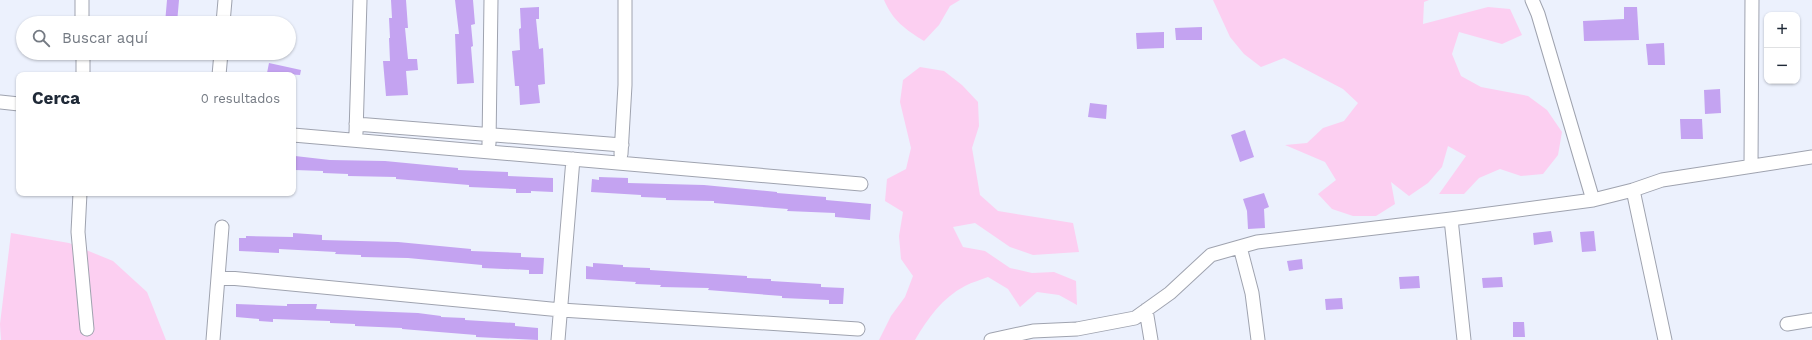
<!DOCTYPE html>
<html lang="es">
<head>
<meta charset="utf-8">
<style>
	:root { --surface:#fff; --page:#f6f6f7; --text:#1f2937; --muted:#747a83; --line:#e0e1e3 }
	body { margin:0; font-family:"Work Sans",sans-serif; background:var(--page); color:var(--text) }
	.controls { position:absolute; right:12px; top:12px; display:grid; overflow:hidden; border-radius:8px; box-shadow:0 1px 3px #0004 }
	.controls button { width:36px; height:36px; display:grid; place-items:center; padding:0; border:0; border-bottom:1px solid var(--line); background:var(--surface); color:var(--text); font:20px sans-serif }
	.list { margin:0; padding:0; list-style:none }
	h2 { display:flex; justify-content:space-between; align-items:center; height:52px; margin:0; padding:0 16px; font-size:17px }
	h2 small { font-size:13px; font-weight:400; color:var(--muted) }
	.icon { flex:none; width:22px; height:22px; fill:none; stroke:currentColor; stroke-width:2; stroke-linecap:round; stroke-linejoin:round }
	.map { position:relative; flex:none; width:1812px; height:340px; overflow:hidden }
	.search { position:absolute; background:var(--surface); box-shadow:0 1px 3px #0004; left:16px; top:16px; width:280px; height:44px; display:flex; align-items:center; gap:10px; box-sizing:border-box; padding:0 14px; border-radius:22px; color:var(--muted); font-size:15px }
	.panel { position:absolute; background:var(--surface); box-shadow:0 1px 3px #0004; left:16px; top:72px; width:280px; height:124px; border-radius:8px }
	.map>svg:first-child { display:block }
	.green { fill:#fccff1 }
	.building { fill:#c4a3f1 }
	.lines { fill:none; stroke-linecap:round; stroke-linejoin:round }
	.minor-casing { stroke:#9fa3af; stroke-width:15 }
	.minor { stroke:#fff; stroke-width:13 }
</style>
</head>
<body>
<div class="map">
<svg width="1812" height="340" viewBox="0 0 1812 340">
	<rect width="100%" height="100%" fill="#ecf1fd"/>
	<path class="green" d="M884,0H960L950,6L939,25L924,41C905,29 893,21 884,0Z
		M1213,0H1429L1424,2L1423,24L1488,7L1510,9L1522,35L1502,44L1459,32L1452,54L1461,76L1481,87L1528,96L1547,110L1562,132L1558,155L1543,174L1521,176L1500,169L1479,178L1464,194H1439L1466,156L1448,146L1442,167L1428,183L1409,196L1391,182L1395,204L1376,216H1353L1332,209L1318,194L1336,180L1325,162L1285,145L1307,143L1323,128L1344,121L1358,103L1343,89L1284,58L1261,67L1244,54L1230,37Z
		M920,67L944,71L962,85L978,102L979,126L972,148L980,195L998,211L1073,223L1079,252L1033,255L1010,247L975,223L953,227L963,247L985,251L1010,268L1032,273L1054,272L1076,281L1077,305L1059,295L1037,292L1020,307L1008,289L988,277C981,280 972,282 965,286C942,298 928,318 915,340H879L891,316L905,297L913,276L901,259L899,236L903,212L885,201L887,179L906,169L911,148L900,102L903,80Z
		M11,233L69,243L113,261L147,292L166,340H1L0,324Z"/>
	<path class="building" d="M167,0H179L177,23H165Z
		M391,0H406L408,28H405L408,59H417L418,70L406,71L408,95L386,96L383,61H390L389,38H390L389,18H392Z
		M455,0H473L475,24L471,25L473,46L471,47L474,83L457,84L455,34H459Z
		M539,7V19H536L539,49L543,48L545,84L538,85L540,103L520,105L519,86H515L512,51L520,50L519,29L521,28L520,8Z
		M1624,7H1637L1639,40L1584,41L1583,21L1624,19Z
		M1202,27V40H1176L1175,28Z
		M1164,32V48L1137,49L1136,33Z
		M1664,43L1665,65H1648L1646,44Z
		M269,63L301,70L300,75L267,73Z
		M1720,89L1721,113L1705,114L1704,90Z
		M1090,103L1107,105L1106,119L1088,117Z
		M1680,119H1702L1703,139H1681Z
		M1245,130L1254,157L1240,162L1231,135Z
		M295,156L330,160L385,161L458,168V170L508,172V176L553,178V192L531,191V193H516V189L469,187V185L396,179V177L348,176V174L323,173V171L295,170Z
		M599,177L628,178V183L704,185L777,192V193L826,197V200L871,204L870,220L835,217V213L787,211L788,209L714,203V201L666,200V198L641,197V195L591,192L592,179L599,180Z
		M1264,193L1269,207L1264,209L1265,228L1248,229L1247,211L1243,199Z
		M1551,231L1553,242L1534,245L1533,233Z
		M1594,231L1596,251L1582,252L1580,232Z
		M293,233L322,235V240L398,242L471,249V251L521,253V257L544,258L543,274H529V270L482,268V265L408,258L361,257V255L335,254L336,252L279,249V253L239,251V238H246V236L293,237Z
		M1302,259L1303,269L1289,271L1287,261Z
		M593,263L623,265V267L650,268V270L747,276V278L771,279V281L821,284V287L844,288L843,304H829V300L782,298V296L708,290L709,288L660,287L661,285L635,284L636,282L586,279V266L593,267Z
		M1419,276L1420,288L1400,289L1399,277Z
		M1502,277L1503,287L1483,288L1482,278Z
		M1342,298L1343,309L1326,310L1325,299Z
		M236,304L287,306V304H317L316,309L418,313L441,316V317L465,318V320L515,323V326L538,328V340L476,337V335L402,329V328L355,326V324L330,323V321L273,319V322L259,321V319L236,317Z
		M1513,322H1524L1525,337H1513Z"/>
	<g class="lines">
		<defs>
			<path id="minor" d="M82,0V23
				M1532,0L1538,14L1593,200
				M223,23L225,0
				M83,53V75
				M219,75L221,53
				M0,102L19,104
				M356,124L622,145
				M356,133L360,0
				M293,135L861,184
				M489,144L491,0
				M621,154L625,85V0
				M1751,166L1752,0
				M1633,190L1665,340
				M80,193L78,232L87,329
				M1451,219L1464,340
				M1240,247L1252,293L1258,340
				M219,277L561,310L858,329
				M1146,310L1151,340
				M1787,324L1812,320
				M213,340L222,227
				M558,340L573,159
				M991,340L1033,331L1077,329L1135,318L1170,293L1211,255L1257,242L1451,219L1593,200L1633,190L1662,180L1812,157"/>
		</defs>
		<use href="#minor" class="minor-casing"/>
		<use href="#minor" class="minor"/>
	</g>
</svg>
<div class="controls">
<button>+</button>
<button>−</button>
</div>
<div class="search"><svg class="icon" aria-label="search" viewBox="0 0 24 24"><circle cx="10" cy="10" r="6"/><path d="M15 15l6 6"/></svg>Buscar aquí</div>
<section class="panel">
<h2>Cerca<small>0 resultados</small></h2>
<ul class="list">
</ul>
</section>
</div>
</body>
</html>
